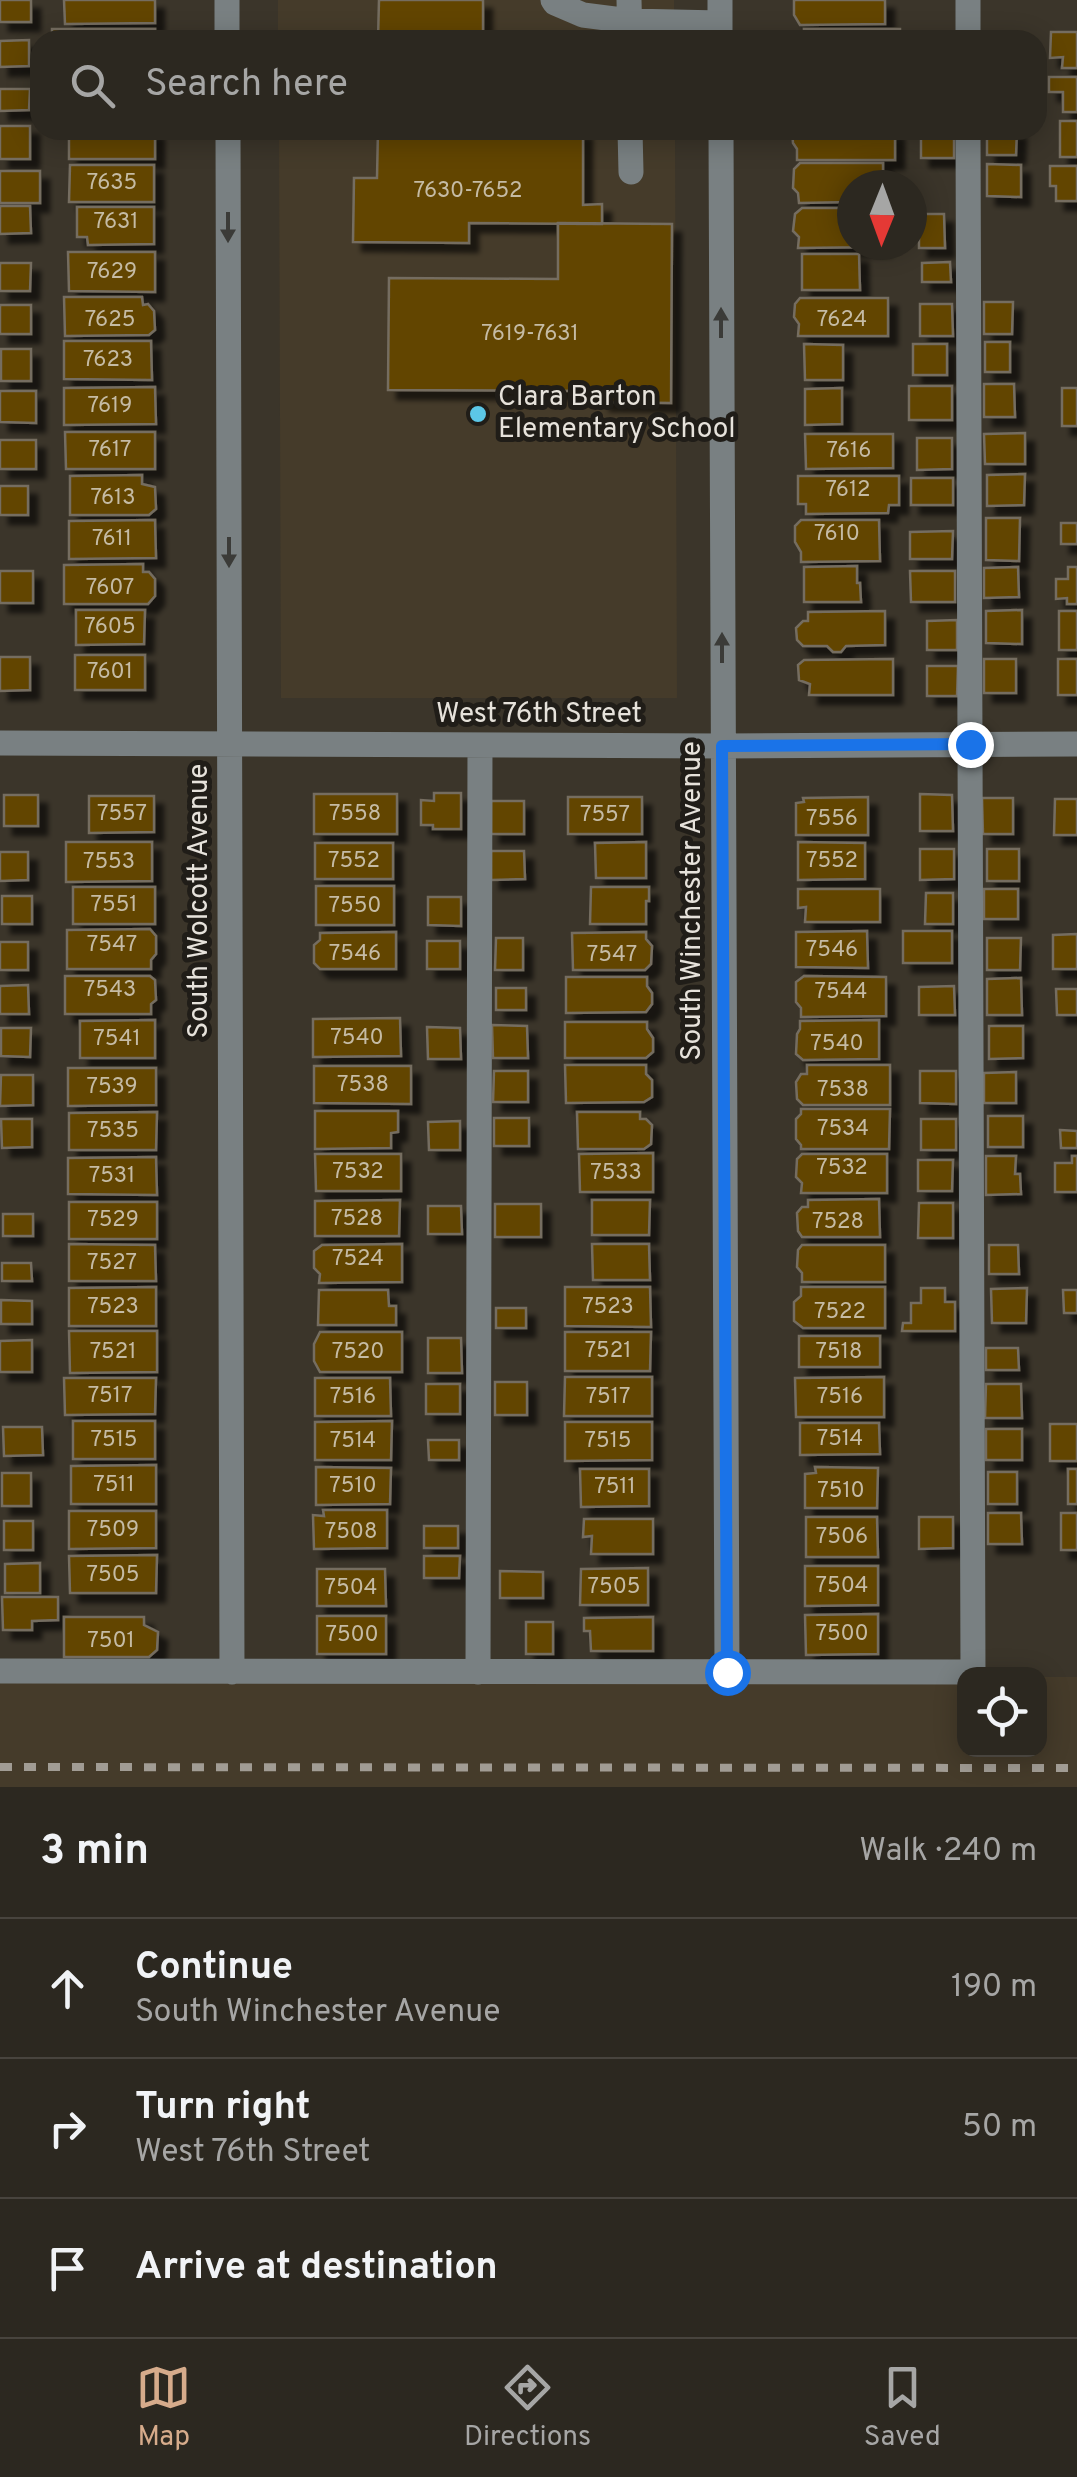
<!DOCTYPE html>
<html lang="en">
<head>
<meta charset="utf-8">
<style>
	:root { --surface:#2c2820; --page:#343029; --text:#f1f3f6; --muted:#a6a6a5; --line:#48443e; --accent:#d6ab8b }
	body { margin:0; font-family:Overpass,sans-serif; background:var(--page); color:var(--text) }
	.controls { position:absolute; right:30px; bottom:30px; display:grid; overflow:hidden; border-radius:20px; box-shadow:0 5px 25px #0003 }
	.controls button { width:90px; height:90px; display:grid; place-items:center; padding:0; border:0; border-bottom:2px solid var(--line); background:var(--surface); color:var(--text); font:50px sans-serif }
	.compass { position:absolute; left:837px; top:170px; width:90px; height:90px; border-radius:50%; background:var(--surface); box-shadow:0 5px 25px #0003; rotate:181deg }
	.stop { position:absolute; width:30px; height:30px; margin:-22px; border:8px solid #1a73e8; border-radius:50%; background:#fff }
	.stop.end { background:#1a73e8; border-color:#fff; box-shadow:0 2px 10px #0008 }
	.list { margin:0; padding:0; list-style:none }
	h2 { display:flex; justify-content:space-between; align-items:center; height:130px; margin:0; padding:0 40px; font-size:42px }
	h2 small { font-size:32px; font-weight:400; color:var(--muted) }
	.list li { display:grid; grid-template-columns:65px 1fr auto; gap:30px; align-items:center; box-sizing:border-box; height:140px; padding:0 40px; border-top:2px solid var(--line) }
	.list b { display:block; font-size:38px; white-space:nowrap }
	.list p { margin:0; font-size:32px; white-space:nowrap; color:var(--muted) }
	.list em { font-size:32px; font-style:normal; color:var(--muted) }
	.icon { flex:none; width:55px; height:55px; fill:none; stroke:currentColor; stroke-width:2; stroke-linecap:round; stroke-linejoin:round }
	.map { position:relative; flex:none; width:1077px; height:1787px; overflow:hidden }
	.search { position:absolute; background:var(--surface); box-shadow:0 5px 25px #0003; left:30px; right:30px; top:30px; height:110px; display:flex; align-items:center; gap:25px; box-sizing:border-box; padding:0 35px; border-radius:30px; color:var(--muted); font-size:38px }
	.sheet { height:550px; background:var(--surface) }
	nav { display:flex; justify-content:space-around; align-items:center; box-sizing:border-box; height:140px; border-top:2px solid var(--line); background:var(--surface); font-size:28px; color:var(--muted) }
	nav a { display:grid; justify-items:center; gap:5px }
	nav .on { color:var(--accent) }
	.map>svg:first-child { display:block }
	.built { fill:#453b2a }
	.building { fill:#624501; stroke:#746d61; stroke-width:2.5; filter:url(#shadow) }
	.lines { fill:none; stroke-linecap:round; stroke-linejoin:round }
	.minor { stroke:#798082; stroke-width:25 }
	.rail { stroke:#a19c94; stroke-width:8; stroke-dasharray:12 12; stroke-linecap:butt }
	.oneway { fill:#3b3b38 }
	.route { stroke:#1a73e8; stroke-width:12 }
	.poi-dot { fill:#5cc7e7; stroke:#201d18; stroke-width:4 }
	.labels { text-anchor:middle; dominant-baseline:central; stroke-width:10; stroke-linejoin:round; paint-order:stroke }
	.number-label { font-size:22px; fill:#c5bba4 }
	.poi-label { font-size:28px; fill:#e6e2db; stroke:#201d18; text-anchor:start }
	.street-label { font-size:28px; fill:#e6e2db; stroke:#201d18 }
</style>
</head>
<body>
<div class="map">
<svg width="1077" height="1787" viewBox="0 0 1077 1787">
	<defs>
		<filter id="shadow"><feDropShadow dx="9" dy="9" stdDeviation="2.5" flood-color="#0009"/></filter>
	</defs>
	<rect width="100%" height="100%" fill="#3b352a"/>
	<path class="built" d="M278,0H674V40H278Z
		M279,130H675L677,698H281Z
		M964,1677V1750H1040V1677H1077V1787H0V1679Z"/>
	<path class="building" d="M0,0H31V22H0Z
		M64,0H155V23L65,24Z
		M379,0H483V31L549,32V40H378Z
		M794,0H885V24L800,25L794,15Z
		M52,29H155V40H52Z
		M804,29H900V40H801L804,37Z
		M1051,32H1077V68H1062L1063,57L1050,58Z
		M986,36H1028V40H986Z
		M29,40V66L0,67V41Z
		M1049,77H1077V112H1063V92H1049Z
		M0,89H30L29,110L0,111Z
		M1060,121H1077V157H1060Z
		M0,126H30V159H0Z
		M69,130H155V159H69Z
		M378,130H482V134L518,135V130H583V205L602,204V224L469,223V243L353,242L354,178H377Z
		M792,130H895V160H797V149L793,143Z
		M921,130H954V158H921Z
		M987,130H1017L1016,155H987Z
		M800,163H883V185H852V202L799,203L798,193L793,188L794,169Z
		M987,164L1021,165V197L987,196Z
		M70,165H154V202H69Z
		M1050,166H1077V201H1056V186H1050Z
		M0,171H40V203H0Z
		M0,206H30L31,233L0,234Z
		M77,207H154V244L88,245L87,237H77Z
		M802,208H852V245L884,247L798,248L799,237L793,231L795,214Z
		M919,214H944L945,248H919Z
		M558,223L672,224L671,403L601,402L600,391L388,390L389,278L558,279Z
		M68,252H155V292L69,291Z
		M802,254H859L860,290H802Z
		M950,262L951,282H922V263Z
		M0,263H31L30,291H0Z
		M64,297H142L143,305L148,304L154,311L155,330L149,335L65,336Z
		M800,298H888V336H798L799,324L794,317L795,304Z
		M984,302H1013L1012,334H984Z
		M920,304H952L953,336H920Z
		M0,305H31V334H0Z
		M64,341H151L152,380L64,379Z
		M985,342H1010V372H985Z
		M804,344L843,345V380H805Z
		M913,344H947V375H913Z
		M1,349H31V381H1Z
		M984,384H1014L1015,417H984Z
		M909,386H952V420H909Z
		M155,387L156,424L64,425V388Z
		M842,388V424L805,425V389Z
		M1062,388H1077V426H1062Z
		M0,391H36V423L0,422Z
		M65,432H155V469H66Z
		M1025,433V464H985L984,434Z
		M805,434H893V468L806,469Z
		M917,438H952V469L917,470Z
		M0,440H36V469H0Z
		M1025,474L1024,505L987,506V475Z
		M142,475V484L155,487L156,509L149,515H70V476Z
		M798,476H899V505H889L888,513L806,514V504H798Z
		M911,478H953V505H911Z
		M0,486H28V515H0Z
		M986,518H1020L1019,561L986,560Z
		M155,520L156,558L69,559V521Z
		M801,520H879L880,561L801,562V552L795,542V526Z
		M1061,523H1077V544H1061Z
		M953,531L952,559H910V532Z
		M143,564V572H149L155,579V596L148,604H64V565Z
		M857,566V583H860L861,602H804V567Z
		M1018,567L1019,597L984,598V568Z
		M1068,567H1077V604H1067V598L1056,599V579H1068Z
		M0,571H33V603H0Z
		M910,571H955V602H911Z
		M76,610H145L144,644L76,645Z
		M1022,610V644L986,643V611Z
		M885,611V645L846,646L841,652H833L827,646H803L797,640L796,628L803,621H808V612Z
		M1059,611H1077V650H1059Z
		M957,620V650H927V621Z
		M75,655H145V690H75Z
		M0,657H30V690L0,691Z
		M893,659V695H809L810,684L799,680L798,665L804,660Z
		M984,659H1016V693H984Z
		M1058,659H1077V695H1058Z
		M927,666H958L957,696H927Z
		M434,793H461V829H433V825H421V800L434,801Z
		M314,794H397V834H314Z
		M920,794L952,795L953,831H920Z
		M4,795H38V826H4Z
		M89,796H154V832L89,833Z
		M568,797H642V834H568Z
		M868,797V835H796V803L804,802L803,798Z
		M982,798H1013V834H983Z
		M1055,799H1077V835H1054Z
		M491,801H524V834H491Z
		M66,842H152V881L66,882Z
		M646,842V878H596L595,843Z
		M798,842L865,843V879L798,880Z
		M315,843H393V879H315Z
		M920,849H954V879L920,880Z
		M987,849H1019V881H987Z
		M491,851H524L525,879L491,880Z
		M0,852H28V880L0,881Z
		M316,886H394V925H316Z
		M73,887H155V924H73Z
		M591,887H649V901H646V924H590Z
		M798,889H880V922H805L806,907L798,908Z
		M984,889H1018V919H984Z
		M926,893H953V924H925Z
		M2,896H32V924H2Z
		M428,897H461V926L428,925Z
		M150,929L156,936V954L151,960V969H67V930Z
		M867,931L868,968L796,967V932Z
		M903,931H952V963H903Z
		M396,932V969H320L314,963V945L320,940V933Z
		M646,932V939L652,946L651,964L645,970H573L572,933Z
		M1077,934V969H1053V935Z
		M496,938H523V970H495Z
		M987,938H1021L1020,970H987Z
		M427,941H460V969H427Z
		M0,942H28V970H0Z
		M65,976H150L155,980L156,1000L151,1004V1014H65Z
		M804,976L886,977V1016L801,1017V1008L796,1002V982Z
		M566,977H647V986L652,993V1004L646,1012L566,1013Z
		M1021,978L1022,1015H987V979Z
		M28,985L29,1014H0V986Z
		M954,986L955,1015H919V987Z
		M496,988H526V1010H496Z
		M1056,989H1077V1015H1057Z
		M400,1018L401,1056L313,1057V1019Z
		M155,1020V1058H80V1021Z
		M879,1020V1059L803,1060L796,1054L797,1034L800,1029V1021Z
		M565,1022H647V1029L653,1038V1052L646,1058H565Z
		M492,1025L527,1026L528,1058H493Z
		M989,1026H1023V1058L989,1059Z
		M427,1027L460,1028L461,1059H428Z
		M1,1028H31L30,1057L1,1056Z
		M565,1065H646V1074L652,1080V1097L644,1102L566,1103Z
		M807,1065H890V1105H803L797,1099L796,1082L801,1074H807Z
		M314,1066H411V1104L314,1103Z
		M68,1068H156V1105L68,1106Z
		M494,1071H528V1102H493Z
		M920,1071H956V1104L920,1103Z
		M1016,1072V1103H984V1073Z
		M1,1075H33V1105L0,1106Z
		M801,1109H890L889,1149H801V1145L796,1139V1119L801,1114Z
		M315,1111H398V1132L391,1133V1148L315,1149Z
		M157,1112L156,1150H69V1113Z
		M577,1112H640V1119H646L652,1125L651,1144L644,1149H578Z
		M988,1116H1023V1147H988Z
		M494,1118H529V1146H494Z
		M1,1119H32V1147L2,1148Z
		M921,1119H956V1150H921Z
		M460,1121V1150H429L428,1122Z
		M1060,1130L1077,1131V1148H1061Z
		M653,1153V1192H580L579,1154Z
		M315,1154H401V1191H316Z
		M802,1154H887V1193H801L802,1183L796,1177L797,1159Z
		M986,1156H1016L1015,1174H1020L1021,1194L986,1195Z
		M1072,1156H1077V1192H1055V1163H1072Z
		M156,1157L157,1195L68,1194V1158Z
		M918,1160H953L952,1191H918Z
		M879,1199L880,1237H802L798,1231L797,1213L802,1207H808V1200Z
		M400,1200L399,1236H315V1201Z
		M592,1200H650L649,1235H592Z
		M69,1202H157V1239H69Z
		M919,1203H953V1238H918Z
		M495,1204H541V1237H495Z
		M428,1206H461L462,1234H428Z
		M3,1214H33V1236H3Z
		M69,1244L155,1245L156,1281H69Z
		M402,1244V1282L319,1283L320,1274L314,1268V1251L322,1245Z
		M592,1244H649L650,1280H593Z
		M802,1245H885V1282H802V1273L797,1267L798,1250Z
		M989,1245H1018L1019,1274H989Z
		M2,1263H31L32,1281H2Z
		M156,1287V1326H69V1288Z
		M565,1287H650L651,1327L565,1326Z
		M801,1287H885V1328H803L794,1321V1302L801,1296Z
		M921,1288H945V1302H955V1331H902L903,1323H911V1303H921Z
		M1027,1288L1026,1323H992L991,1289Z
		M319,1290H388L389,1306H396V1325H318Z
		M1063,1290H1077V1313H1064Z
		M1,1300L32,1301V1324H1Z
		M496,1308H526V1328H496Z
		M69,1331H157V1372L70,1373Z
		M320,1332H402V1372H320L314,1361V1344Z
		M565,1332H651L650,1371H565Z
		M799,1336H880V1367H799Z
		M428,1338H461L462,1373H428Z
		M32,1340V1372H0V1341Z
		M986,1348H1018L1019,1370H986Z
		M565,1377H652V1416H564Z
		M884,1377V1417H796L795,1378Z
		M64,1378H156L155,1414L65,1415Z
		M315,1378H390L391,1416H315Z
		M495,1382H527V1415H495Z
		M426,1384H460V1414H426Z
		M986,1384H1021L1022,1418H985Z
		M73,1421H155V1459H73Z
		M392,1421L391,1460H315V1422Z
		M565,1422H652V1460L565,1461Z
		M800,1423H879L880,1454L800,1455Z
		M1050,1424H1077V1461H1050Z
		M3,1427H42L43,1455L4,1456Z
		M986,1429H1022V1460H986Z
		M428,1440H459V1460H429Z
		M156,1465V1504H71V1466Z
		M316,1467L391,1468L390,1504L316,1505Z
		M815,1467L878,1468L877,1508H805V1474L816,1473Z
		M580,1469H649V1506L581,1507Z
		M1068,1469H1077V1504H1068Z
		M988,1472H1017V1504H988Z
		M2,1473H31V1506H2Z
		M323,1510H387V1548L314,1549L313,1515L324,1516Z
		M69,1511H156V1548L69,1549Z
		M988,1513H1021L1022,1544H988Z
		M1061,1513H1077V1550H1061Z
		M806,1517H877L878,1557H806Z
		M919,1517H953V1548L919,1549Z
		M584,1519H653V1554H591L592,1536L583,1537Z
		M4,1521H33V1550H4Z
		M424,1526H458V1548H424Z
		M157,1555L156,1593H70L69,1556Z
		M424,1556H460L459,1578H424Z
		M40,1563V1593H5V1564Z
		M805,1566H878V1605L805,1606Z
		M648,1568V1605H580L581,1569Z
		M317,1569H385L386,1606H317Z
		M500,1571L543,1572V1598H500Z
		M2,1597H58V1620L32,1621V1630H3Z
		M878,1614V1654L806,1655L805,1615Z
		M317,1616H386V1654H317Z
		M64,1617H144V1625L158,1632L157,1650L149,1657H64Z
		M653,1617V1651H591L590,1631H584V1618Z
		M526,1622H553V1654H526Z"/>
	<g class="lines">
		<path class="minor" d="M227,0V40
			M553,0L555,3L583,15L630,21L720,23
			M629,0L630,40
			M720,0V40
			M968,0V40
			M228,130L232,1672
			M630,130L631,172
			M721,130L727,1672
			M0,743L722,746L1077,744
			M0,1671L973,1672L968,130
			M478,1672L480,745"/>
		<path class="rail" d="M0,1767L1077,1768"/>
	</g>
	<defs><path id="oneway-solid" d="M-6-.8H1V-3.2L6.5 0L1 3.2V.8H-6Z" transform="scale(2.5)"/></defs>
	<g class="oneway">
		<use href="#oneway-solid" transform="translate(228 227) rotate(90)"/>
		<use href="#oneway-solid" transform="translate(721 323) rotate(-90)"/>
		<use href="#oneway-solid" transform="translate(229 552) rotate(90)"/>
		<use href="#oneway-solid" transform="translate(722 648) rotate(-90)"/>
	</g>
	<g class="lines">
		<path class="route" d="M727,1672L722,746L970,744"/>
	</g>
	<circle class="poi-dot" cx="478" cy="414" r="10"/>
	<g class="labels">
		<g class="number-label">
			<text x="112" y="183">7635</text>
			<text x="468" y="191">7630-7652</text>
			<text x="116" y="222">7631</text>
			<text x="112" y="272">7629</text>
			<text x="110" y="320">7625</text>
			<text x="842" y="320">7624</text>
			<text x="530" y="334">7619-7631</text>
			<text x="108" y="360">7623</text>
			<text x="110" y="406">7619</text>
			<text x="110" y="450">7617</text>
			<text x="849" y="451">7616</text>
			<text x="848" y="490">7612</text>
			<text x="113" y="498">7613</text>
			<text x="837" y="534">7610</text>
			<text x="112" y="539">7611</text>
			<text x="110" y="588">7607</text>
			<text x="110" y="627">7605</text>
			<text x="110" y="672">7601</text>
			<text x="122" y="814">7557</text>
			<text x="355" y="814">7558</text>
			<text x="605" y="815">7557</text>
			<text x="832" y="819">7556</text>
			<text x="354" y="861">7552</text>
			<text x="832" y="861">7552</text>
			<text x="109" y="862">7553</text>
			<text x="114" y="905">7551</text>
			<text x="355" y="906">7550</text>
			<text x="112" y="945">7547</text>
			<text x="832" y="950">7546</text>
			<text x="355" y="954">7546</text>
			<text x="612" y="955">7547</text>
			<text x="110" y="990">7543</text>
			<text x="841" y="992">7544</text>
			<text x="357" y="1038">7540</text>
			<text x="117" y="1039">7541</text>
			<text x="837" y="1044">7540</text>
			<text x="363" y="1085">7538</text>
			<text x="112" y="1087">7539</text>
			<text x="843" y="1090">7538</text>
			<text x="843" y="1129">7534</text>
			<text x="113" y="1131">7535</text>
			<text x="842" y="1168">7532</text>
			<text x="358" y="1172">7532</text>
			<text x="616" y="1173">7533</text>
			<text x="112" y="1176">7531</text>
			<text x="357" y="1219">7528</text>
			<text x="113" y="1220">7529</text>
			<text x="838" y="1222">7528</text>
			<text x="358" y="1259">7524</text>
			<text x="112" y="1263">7527</text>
			<text x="113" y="1307">7523</text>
			<text x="608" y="1307">7523</text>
			<text x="840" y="1312">7522</text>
			<text x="608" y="1351">7521</text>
			<text x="113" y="1352">7521</text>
			<text x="358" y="1352">7520</text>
			<text x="839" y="1352">7518</text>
			<text x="110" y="1396">7517</text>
			<text x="353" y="1397">7516</text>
			<text x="608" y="1397">7517</text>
			<text x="840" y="1397">7516</text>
			<text x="840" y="1439">7514</text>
			<text x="114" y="1440">7515</text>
			<text x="353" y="1441">7514</text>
			<text x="608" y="1441">7515</text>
			<text x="114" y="1485">7511</text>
			<text x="353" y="1486">7510</text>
			<text x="615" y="1487">7511</text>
			<text x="841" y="1491">7510</text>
			<text x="113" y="1530">7509</text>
			<text x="351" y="1532">7508</text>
			<text x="842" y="1537">7506</text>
			<text x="113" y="1575">7505</text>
			<text x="842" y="1586">7504</text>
			<text x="614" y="1587">7505</text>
			<text x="351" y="1588">7504</text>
			<text x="842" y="1634">7500</text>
			<text x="352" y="1635">7500</text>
			<text x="111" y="1641">7501</text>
		</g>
		<g class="poi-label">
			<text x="498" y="398">Clara Barton<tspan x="498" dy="32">Elementary School</tspan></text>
		</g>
		<g class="street-label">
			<text x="539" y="715">West 76th Street</text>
			<text transform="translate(200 901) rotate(-90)">South Wolcott Avenue</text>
			<text transform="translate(693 901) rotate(-90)">South Winchester Avenue</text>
		</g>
	</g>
</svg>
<div class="controls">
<button><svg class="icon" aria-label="locate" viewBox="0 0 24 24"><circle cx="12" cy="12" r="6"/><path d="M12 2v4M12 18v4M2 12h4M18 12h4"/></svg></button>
</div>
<svg class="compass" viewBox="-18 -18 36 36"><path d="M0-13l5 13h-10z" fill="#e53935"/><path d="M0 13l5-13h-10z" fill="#a6a6a5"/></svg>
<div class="stop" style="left:727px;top:1672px"></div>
<div class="stop end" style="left:970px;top:744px"></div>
<div class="search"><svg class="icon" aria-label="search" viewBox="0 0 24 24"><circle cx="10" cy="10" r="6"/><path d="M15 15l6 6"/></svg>Search here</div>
</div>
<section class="sheet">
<h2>3 min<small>Walk · 240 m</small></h2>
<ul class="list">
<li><svg class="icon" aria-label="ahead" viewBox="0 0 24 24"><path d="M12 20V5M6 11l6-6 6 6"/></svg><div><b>Continue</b><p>South Winchester Avenue</p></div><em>190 m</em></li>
<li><svg class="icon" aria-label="right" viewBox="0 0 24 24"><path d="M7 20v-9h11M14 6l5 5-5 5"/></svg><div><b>Turn right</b><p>West 76th Street</p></div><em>50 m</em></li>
<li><svg class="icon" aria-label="arrive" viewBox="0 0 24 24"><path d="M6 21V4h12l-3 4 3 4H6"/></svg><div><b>Arrive at destination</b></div></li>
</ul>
</section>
<nav>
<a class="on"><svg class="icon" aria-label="map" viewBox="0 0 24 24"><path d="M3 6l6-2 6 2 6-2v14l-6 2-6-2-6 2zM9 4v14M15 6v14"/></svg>Map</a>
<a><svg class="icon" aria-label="directions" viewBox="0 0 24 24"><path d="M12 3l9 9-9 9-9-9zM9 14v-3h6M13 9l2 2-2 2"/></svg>Directions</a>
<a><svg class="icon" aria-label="saved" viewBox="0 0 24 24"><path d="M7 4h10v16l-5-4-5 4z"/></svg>Saved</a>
</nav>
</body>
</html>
